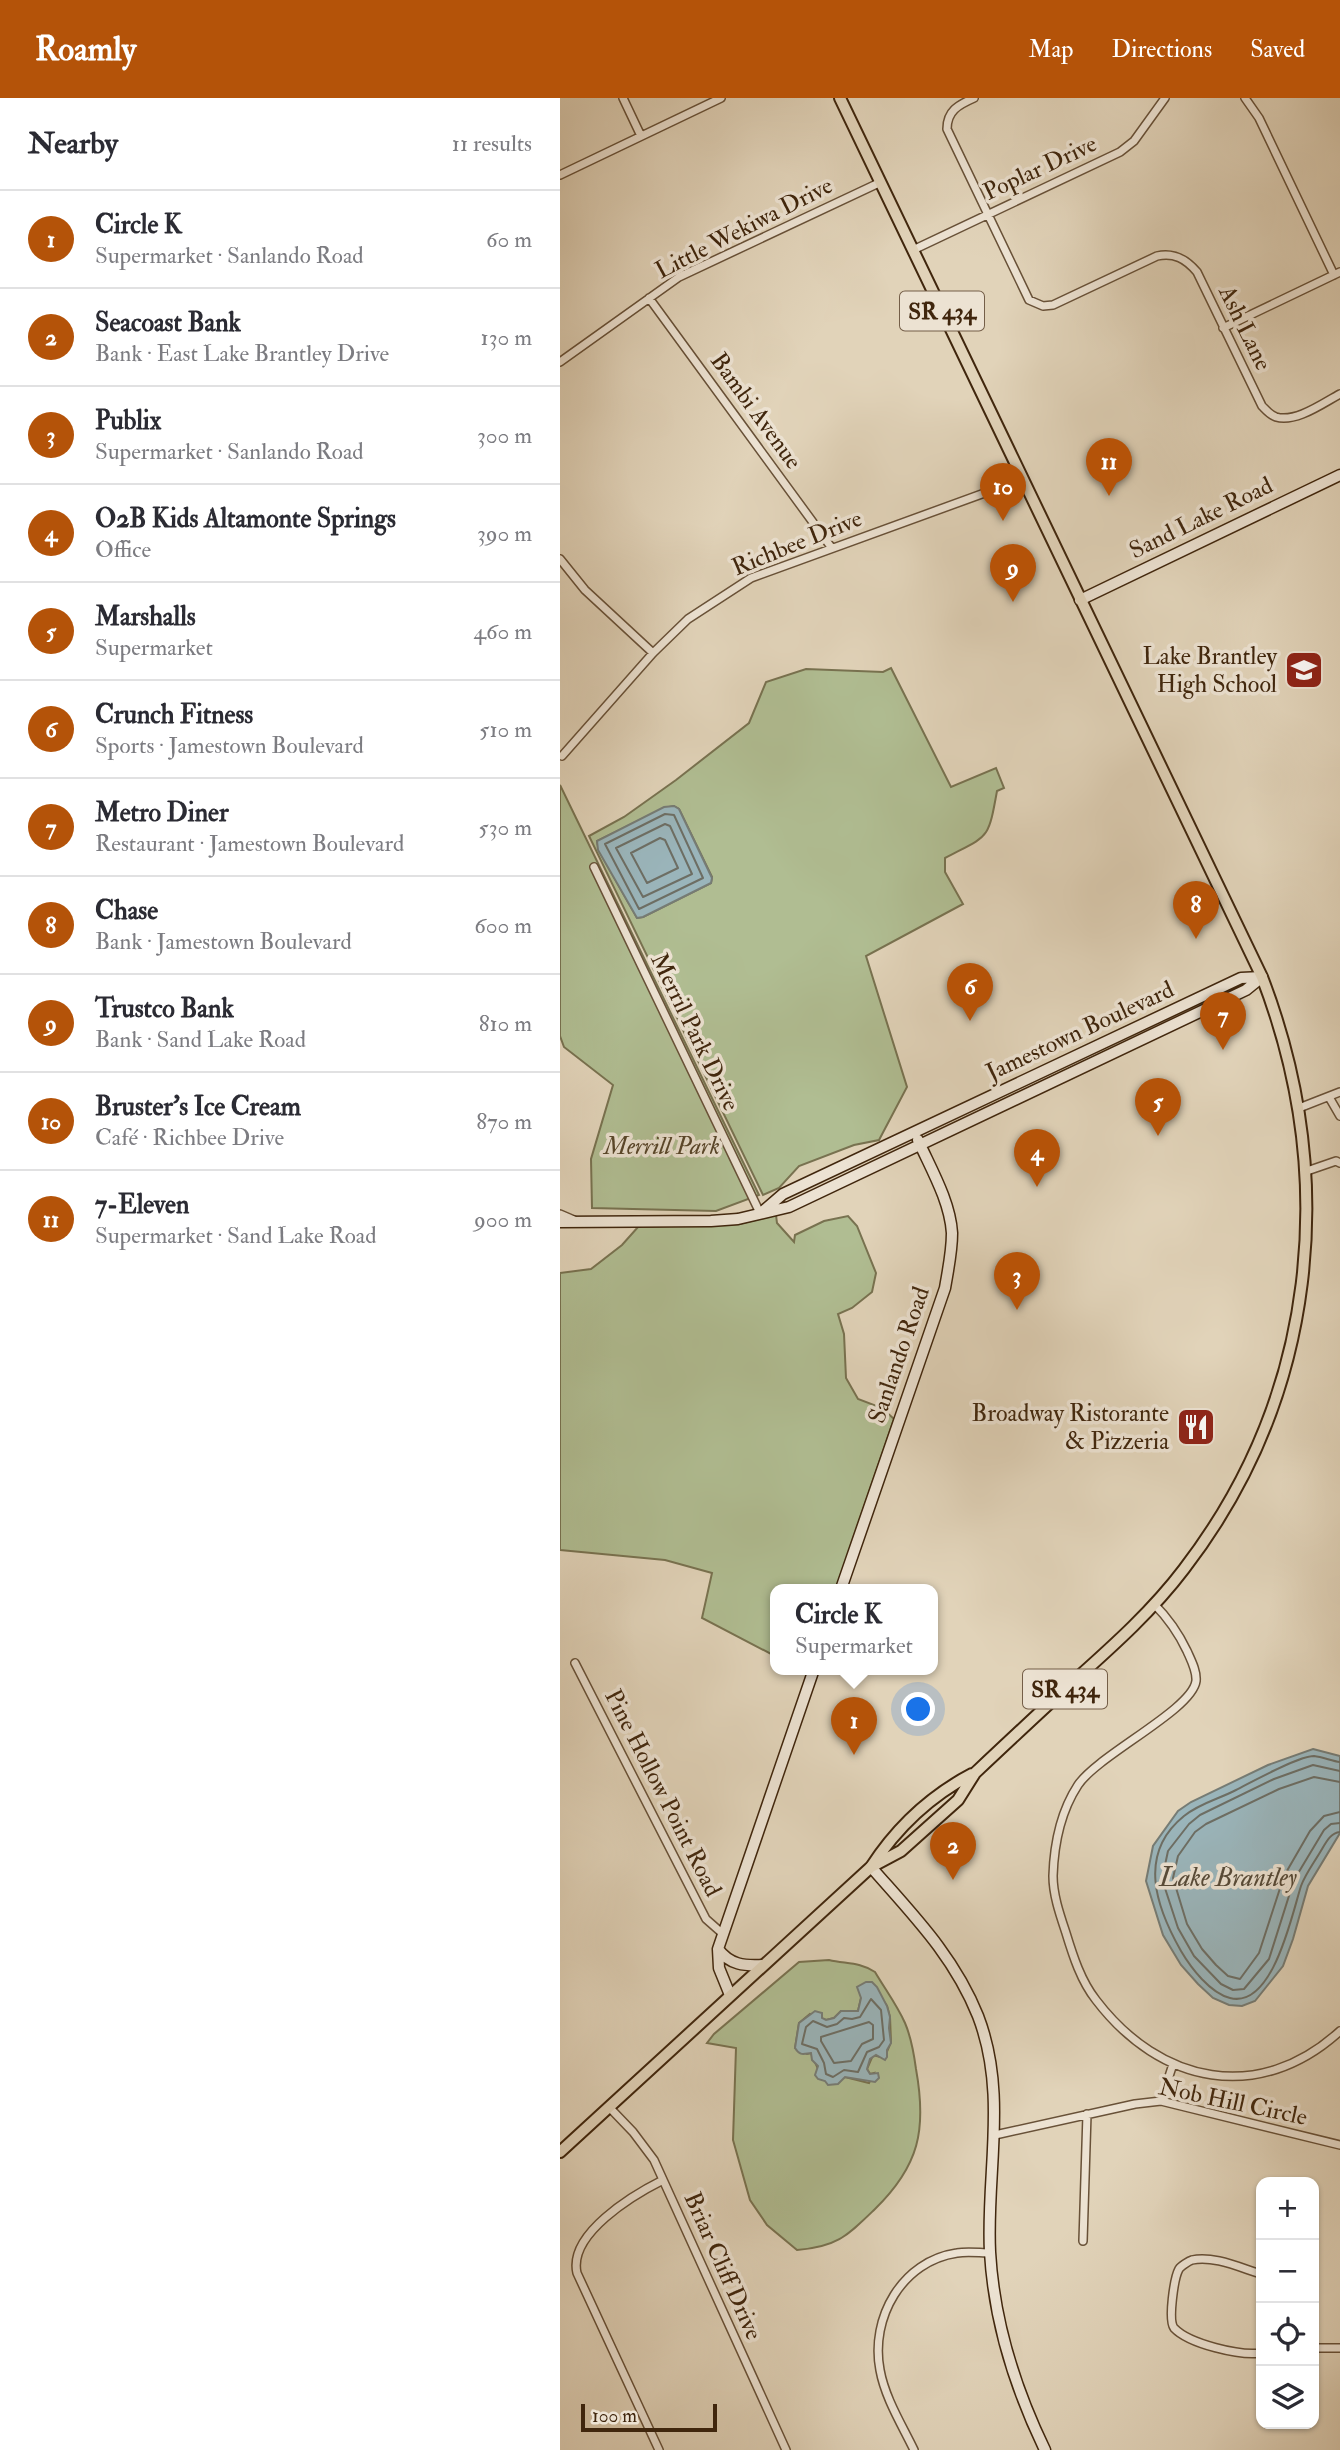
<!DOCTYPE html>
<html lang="en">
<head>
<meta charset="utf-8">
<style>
	:root { --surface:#fff; --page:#f2f2f3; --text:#2b2b33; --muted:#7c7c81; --line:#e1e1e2; --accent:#b45309 }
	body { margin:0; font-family:"IM FELL Double Pica",serif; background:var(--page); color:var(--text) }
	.controls { position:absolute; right:21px; bottom:21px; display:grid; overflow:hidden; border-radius:14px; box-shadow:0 2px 5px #0004 }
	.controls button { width:63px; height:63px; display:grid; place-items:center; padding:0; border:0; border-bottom:2px solid var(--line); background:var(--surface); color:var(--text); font:35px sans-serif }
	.scale { position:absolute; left:21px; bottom:18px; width:136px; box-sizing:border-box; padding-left:7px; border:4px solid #40260d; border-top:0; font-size:19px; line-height:24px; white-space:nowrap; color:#40260d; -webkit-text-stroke:5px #ece2d2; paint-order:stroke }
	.you { position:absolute; left:359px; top:1612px; width:24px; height:24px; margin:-18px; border:5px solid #fff; border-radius:50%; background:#1a73e8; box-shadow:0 0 0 10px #1a73e833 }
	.badge { display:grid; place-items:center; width:46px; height:46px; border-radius:50%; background:var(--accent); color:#fff; font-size:23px; font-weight:700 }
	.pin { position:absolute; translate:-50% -58px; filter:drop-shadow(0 2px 4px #0008) }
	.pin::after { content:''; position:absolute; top:37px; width:24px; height:21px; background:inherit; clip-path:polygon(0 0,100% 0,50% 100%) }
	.popup { position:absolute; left:210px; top:1486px; width:168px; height:91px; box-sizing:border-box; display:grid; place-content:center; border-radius:14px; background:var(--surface); filter:drop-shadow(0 2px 5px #0005); font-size:23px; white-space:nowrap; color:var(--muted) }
	.popup b { font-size:26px; color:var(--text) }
	.popup::after { content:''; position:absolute; left:50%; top:100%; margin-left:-14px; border:14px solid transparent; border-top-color:var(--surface) }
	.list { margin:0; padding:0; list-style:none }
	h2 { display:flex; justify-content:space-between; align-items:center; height:91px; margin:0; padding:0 28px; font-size:30px }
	h2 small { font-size:23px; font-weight:400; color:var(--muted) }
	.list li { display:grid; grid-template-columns:46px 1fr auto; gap:21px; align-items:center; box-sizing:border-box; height:98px; padding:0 28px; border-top:2px solid var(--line) }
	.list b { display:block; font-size:26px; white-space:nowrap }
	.list p { margin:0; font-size:23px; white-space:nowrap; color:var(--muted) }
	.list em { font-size:23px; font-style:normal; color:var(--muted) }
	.icon { flex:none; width:38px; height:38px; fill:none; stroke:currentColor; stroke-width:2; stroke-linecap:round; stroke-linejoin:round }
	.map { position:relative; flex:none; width:780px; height:2352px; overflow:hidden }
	header { display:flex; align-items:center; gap:42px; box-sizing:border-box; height:98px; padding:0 35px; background:var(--accent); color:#fff }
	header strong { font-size:33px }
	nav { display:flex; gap:38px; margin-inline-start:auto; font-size:24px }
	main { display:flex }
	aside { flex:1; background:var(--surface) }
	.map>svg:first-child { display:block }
	.green { fill:#b0bd92; stroke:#787250; stroke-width:2; fill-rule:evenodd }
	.water { fill:#9ab5bb; stroke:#767c75; stroke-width:2 }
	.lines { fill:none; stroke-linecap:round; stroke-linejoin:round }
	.shore { stroke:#6d6e64; stroke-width:2 }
	.street-casing { stroke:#685138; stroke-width:10 }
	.secondary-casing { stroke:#40260d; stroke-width:13 }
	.primary-casing { stroke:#40260d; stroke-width:14 }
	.street { stroke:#ece2d2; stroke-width:7 }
	.secondary { stroke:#ece2d2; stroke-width:10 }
	.primary { stroke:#e1d3b9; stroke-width:10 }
	.labels { text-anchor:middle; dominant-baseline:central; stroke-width:7; stroke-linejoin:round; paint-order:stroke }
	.shield { fill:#ece2d2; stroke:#745e48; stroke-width:2 }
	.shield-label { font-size:23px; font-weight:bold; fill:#40260d }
	.street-label { font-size:24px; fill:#40260d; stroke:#ece2d2 }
	.poi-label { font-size:24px; fill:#40260d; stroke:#ece2d2; text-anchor:end }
	.park-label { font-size:24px; font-style:italic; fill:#564428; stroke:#ece2d2 }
	.water-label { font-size:26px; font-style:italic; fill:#564a38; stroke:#ece2d2 }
</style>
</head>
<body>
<header>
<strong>Roamly</strong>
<nav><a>Map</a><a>Directions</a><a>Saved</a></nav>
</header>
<main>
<aside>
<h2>Nearby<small>11 results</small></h2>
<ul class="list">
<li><span class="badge">1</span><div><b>Circle K</b><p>Supermarket · Sanlando Road</p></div><em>60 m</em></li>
<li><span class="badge">2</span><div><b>Seacoast Bank</b><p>Bank · East Lake Brantley Drive</p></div><em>130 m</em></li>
<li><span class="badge">3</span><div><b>Publix</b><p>Supermarket · Sanlando Road</p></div><em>300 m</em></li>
<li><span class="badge">4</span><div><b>O2B Kids Altamonte Springs</b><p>Office</p></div><em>390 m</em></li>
<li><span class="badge">5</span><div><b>Marshalls</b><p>Supermarket</p></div><em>460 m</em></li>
<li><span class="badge">6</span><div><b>Crunch Fitness</b><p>Sports · Jamestown Boulevard</p></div><em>510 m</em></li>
<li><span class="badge">7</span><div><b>Metro Diner</b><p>Restaurant · Jamestown Boulevard</p></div><em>530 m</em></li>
<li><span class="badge">8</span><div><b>Chase</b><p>Bank · Jamestown Boulevard</p></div><em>600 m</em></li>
<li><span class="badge">9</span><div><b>Trustco Bank</b><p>Bank · Sand Lake Road</p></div><em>810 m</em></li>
<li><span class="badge">10</span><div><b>Bruster's Ice Cream</b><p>Café · Richbee Drive</p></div><em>870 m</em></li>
<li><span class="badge">11</span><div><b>7-Eleven</b><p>Supermarket · Sand Lake Road</p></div><em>900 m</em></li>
</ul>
</aside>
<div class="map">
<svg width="780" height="2352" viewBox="0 0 780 2352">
	<rect width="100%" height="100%" fill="#e1d3b9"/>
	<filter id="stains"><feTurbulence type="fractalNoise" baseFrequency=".00286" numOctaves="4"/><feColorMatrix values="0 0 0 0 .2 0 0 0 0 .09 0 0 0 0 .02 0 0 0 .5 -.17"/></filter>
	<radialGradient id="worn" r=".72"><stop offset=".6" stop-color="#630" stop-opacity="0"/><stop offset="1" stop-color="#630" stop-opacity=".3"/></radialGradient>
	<path class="green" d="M331,570L391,689L436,670L444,690L437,693C428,743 429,737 385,760V774L403,806L306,858L347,989L319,1042L294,1047L239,1068L219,1090L203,1097L29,738L64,719L116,682L189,625L206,584L246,571L323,574ZM114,708L119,711L152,779L151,785L83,819L77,820L39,753L37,743L104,710Z
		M0,687L199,1097L156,1113L32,1110L31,1061L53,987L4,949L0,938Z
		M216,1117L217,1125L234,1144L235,1137L264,1123L288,1118L297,1128L316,1175L312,1194L292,1210L278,1216L284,1236L286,1280L298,1301L322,1310L334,1321L276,1491H215V1558L142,1520L152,1475L105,1462L0,1452V1175L31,1171L62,1147L78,1129L179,1126Z
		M269,1862C286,1866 300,1864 315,1874C325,1891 337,1907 345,1925C351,1939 354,1956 356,1971C367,2032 359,2068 315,2111C287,2138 277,2149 237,2152L207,2127L190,2102L173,2042L176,1950L147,1945L154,1936L239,1864ZM319,1896L327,1908L330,1919L331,1944L326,1956L320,1959L313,1957L307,1971L310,1976L314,1975L309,1985L285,1979L280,1982L258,1971L251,1955L247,1956L235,1950L239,1925L250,1916L266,1922L274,1920L281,1913H298L301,1900Z"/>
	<path class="water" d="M114,708L119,711L152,780L151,785L83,819L77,820L38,752L37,743L104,709Z
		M753,1651L780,1658V1735L748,1788L733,1841L723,1868L695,1903L682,1908L669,1907L653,1900L638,1886L621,1867L603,1837L586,1783L593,1748L618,1713L631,1704L708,1667Z
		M306,1884H312L317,1889L327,1908L330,1919L329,1930L331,1945L327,1952V1959L325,1962L316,1957L310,1961L307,1971L310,1976L318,1975L319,1980L315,1984L285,1979L278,1986L268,1987L265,1983L258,1981L255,1977L258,1968L252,1962L251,1955C243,1956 240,1958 235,1950L239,1925L255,1913L262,1915V1920L266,1922L274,1920L281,1913H298L301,1900L297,1889Z"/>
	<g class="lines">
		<path class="shore" d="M105,716L114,717L143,780L79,811L45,746Z
			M105,726L110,728L132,776L83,799L56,750Z
			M100,740L105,742L118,770L87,785L71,755Z
			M780,1664C772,1663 763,1659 754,1658C738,1658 692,1684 676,1692C659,1701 640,1705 624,1718C577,1756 596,1809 621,1853C631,1870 650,1895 670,1900C713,1911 732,1816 741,1788C745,1777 753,1766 759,1756C765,1747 769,1735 780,1734
			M780,1673L753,1667L714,1681L640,1717L629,1726L608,1753L602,1781L618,1830L634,1858L661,1886L673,1892L684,1891L709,1861L734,1782L764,1732L771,1726L780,1725
			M780,1684L754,1679L719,1691L646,1726L635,1734L618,1758L613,1780L627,1826L642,1851L656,1867L668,1878L680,1881L699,1855L724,1778L750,1733L764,1718L780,1714
			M311,1901L321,1912L324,1942L319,1949L307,1954L298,1974L284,1972L273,1979L266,1976L264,1965L257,1951L242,1946L246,1929L253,1923L267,1929L277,1926L284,1920L292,1921L300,1919Z
			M309,1924L313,1927V1941L302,1946L291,1963L274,1965L261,1943V1939Z"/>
		<defs>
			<path id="street" d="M63,0L81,38
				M414,0C398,7 387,13 387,31L469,202L483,208L493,207L597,158C614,154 626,161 637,174L702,308C706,312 710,317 716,319C736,325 763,305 780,296
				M685,0L699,20L774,177
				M0,77L161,0
				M353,152L560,54L574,43L605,0
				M89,200L271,449
				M663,230L780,174
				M0,264L119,179L321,84
				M0,461L25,492L93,555
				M2,658L93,555L128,521L191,480L463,381
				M34,769L200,1115
				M769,999L780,1018
				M739,1010L780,994
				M747,1073L776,1063L780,1065
				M0,1116L14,1122
				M594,1506C609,1521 618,1534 627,1553C631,1562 637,1573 636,1583C632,1612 538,1657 518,1687C501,1713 494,1747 493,1778C493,1797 500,1817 506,1835C513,1858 521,1883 536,1902C600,1986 699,2007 780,1933
				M15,1565L146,1821L163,1836
				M601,2003L613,1966
				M49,2009L73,2034L94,2062L226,2352
				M435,2037L575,2006L601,2003L780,2047
				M523,2143L527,2016
				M701,2176C681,2170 653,2157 632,2162C629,2163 621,2168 619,2171C614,2180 608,2222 614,2230C629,2246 680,2258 701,2255
				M754,2250H780
				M99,2352L17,2175C8,2136 73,2097 103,2082
				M354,2352C342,2327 325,2300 320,2272C310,2220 342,2163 397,2155C408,2153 420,2155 430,2155"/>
			<path id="secondary" d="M520,502L780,377
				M202,1114L223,1096L681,880L702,879
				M0,1124L151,1123L178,1121L229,1109L686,892L702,879
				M281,1491L385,1190C388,1172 392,1154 392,1135C390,1103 371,1071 358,1042
				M311,1769C353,1817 394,1858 418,1918C448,1996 426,2075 430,2154C434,2224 455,2290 485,2352
				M158,1851C170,1867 184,1868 203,1867
				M170,1897L159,1870L158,1851L254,1571"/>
			<path id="primary" d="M280,0L702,879C779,1080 757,1298 624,1471C593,1512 554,1547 516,1581C482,1612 449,1643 415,1675L398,1702L341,1753L311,1769
				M0,2054L311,1769C337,1729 370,1698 412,1676"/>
		</defs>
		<use href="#street" class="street-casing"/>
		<use href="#secondary" class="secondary-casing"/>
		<use href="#primary" class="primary-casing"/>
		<use href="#street" class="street"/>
		<use href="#secondary" class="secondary"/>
		<use href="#primary" class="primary"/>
	</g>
	<defs>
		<symbol id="school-square" viewBox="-11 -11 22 22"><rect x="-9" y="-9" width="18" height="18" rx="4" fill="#8f2418" stroke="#ece2d2"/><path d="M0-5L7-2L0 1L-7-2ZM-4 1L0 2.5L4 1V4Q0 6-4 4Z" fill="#fff"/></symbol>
		<symbol id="restaurant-square" viewBox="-11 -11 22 22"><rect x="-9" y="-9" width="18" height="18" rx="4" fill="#8f2418" stroke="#ece2d2"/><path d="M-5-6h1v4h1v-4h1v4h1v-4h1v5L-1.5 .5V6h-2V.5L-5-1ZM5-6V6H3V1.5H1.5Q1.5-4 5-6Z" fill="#fff"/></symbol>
	</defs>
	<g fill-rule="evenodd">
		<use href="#school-square" x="722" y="550" width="44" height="44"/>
		<use href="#restaurant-square" x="614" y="1307" width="44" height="44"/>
	</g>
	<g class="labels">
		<g class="shield">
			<rect x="340" y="193.5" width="84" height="39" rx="5"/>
			<rect x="463" y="1571.5" width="84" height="39" rx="5"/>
		</g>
		<g class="shield-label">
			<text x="382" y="213">SR 434</text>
			<text x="505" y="1591">SR 434</text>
		</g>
		<g class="street-label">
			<text transform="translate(480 70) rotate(-25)">Poplar Drive</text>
			<text transform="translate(184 130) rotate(-27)">Little Wekiwa Drive</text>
			<text transform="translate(685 230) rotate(64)">Ash Lane</text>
			<text transform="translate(196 313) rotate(54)">Bambi Avenue</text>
			<text transform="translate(641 420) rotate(-26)">Sand Lake Road</text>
			<text transform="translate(237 445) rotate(-22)">Richbee Drive</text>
			<text transform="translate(520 933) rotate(-25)">Jamestown Boulevard</text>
			<text transform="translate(135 934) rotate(64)">Merril Park Drive</text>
			<text transform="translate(339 1257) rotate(-71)">Sanlando Road</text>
			<text transform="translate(103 1695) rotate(63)">Pine Hollow Point Road</text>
			<text transform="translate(673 2004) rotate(12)">Nob Hill Circle</text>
			<text transform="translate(163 2168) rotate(66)">Briar Cliff Drive</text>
		</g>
		<g class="poi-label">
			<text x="717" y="558">Lake Brantley<tspan x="717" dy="28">High School</tspan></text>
			<text x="609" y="1315">Broadway Ristorante<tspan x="609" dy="28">&amp; Pizzeria</tspan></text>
		</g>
		<g class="park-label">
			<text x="102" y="1048">Merrill Park</text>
		</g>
		<g class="water-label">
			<text x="668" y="1780">Lake Brantley</text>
		</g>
	</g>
	<rect width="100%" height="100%" filter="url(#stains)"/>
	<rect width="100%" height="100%" fill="url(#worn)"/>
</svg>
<div class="controls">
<button>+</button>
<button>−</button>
<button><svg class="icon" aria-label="locate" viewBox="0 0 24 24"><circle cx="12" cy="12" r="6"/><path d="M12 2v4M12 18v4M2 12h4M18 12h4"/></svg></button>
<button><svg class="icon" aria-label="layers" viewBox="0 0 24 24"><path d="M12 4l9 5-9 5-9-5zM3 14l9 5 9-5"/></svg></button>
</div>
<div class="scale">100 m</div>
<div class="you"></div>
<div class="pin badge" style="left:294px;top:1657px">1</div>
<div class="popup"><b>Circle K</b>Supermarket</div>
<div class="pin badge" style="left:393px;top:1782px">2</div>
<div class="pin badge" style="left:457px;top:1212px">3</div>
<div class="pin badge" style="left:477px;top:1089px">4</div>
<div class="pin badge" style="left:598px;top:1038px">5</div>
<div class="pin badge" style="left:410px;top:923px">6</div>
<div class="pin badge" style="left:663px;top:952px">7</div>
<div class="pin badge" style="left:636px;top:841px">8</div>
<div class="pin badge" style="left:453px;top:504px">9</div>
<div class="pin badge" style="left:443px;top:423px">10</div>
<div class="pin badge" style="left:549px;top:398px">11</div>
</div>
</main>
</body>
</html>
